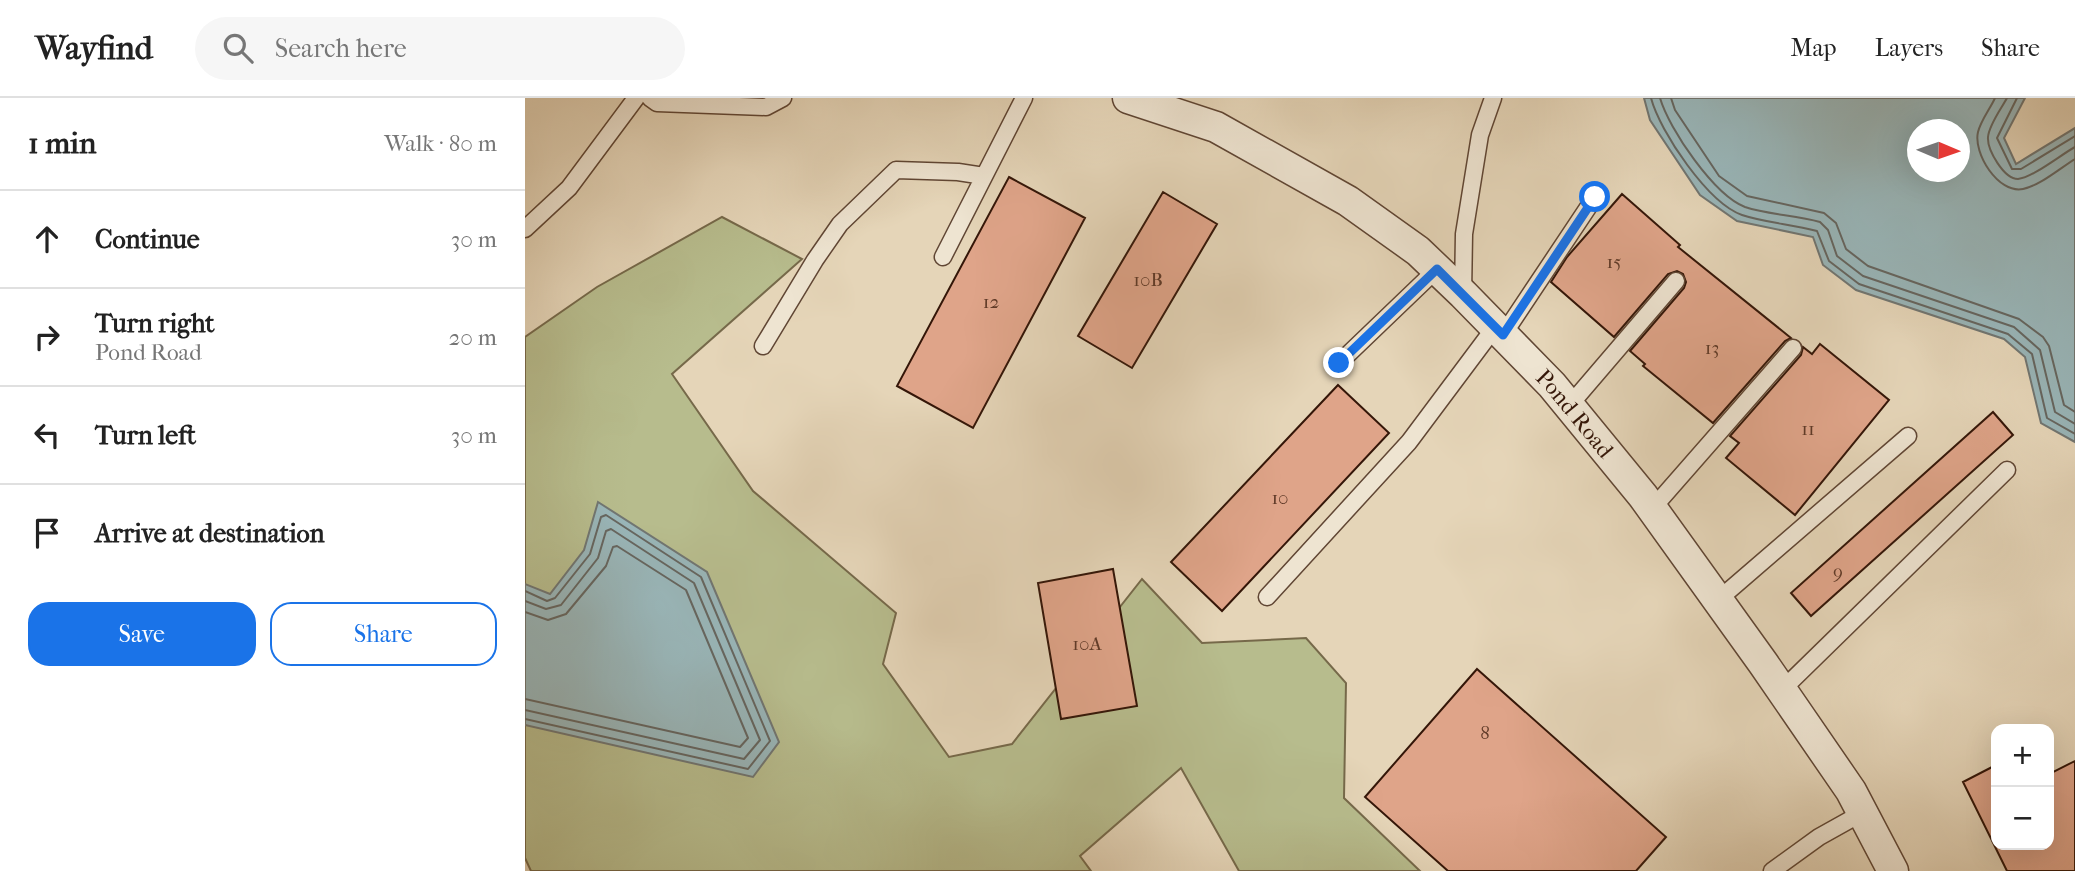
<!DOCTYPE html>
<html lang="en">
<head>
<meta charset="utf-8">
<style>
	:root { --surface:#fff; --page:#f6f6f6; --text:#222; --muted:#767676; --line:#e0e0e0; --accent:#1a73e8 }
	body { margin:0; font-family:"IM FELL French Canon",serif; background:var(--page); color:var(--text) }
	.controls { position:absolute; right:21px; bottom:21px; display:grid; overflow:hidden; border-radius:14px; box-shadow:0 7px 28px #0002 }
	.controls button { width:63px; height:63px; display:grid; place-items:center; padding:0; border:0; border-bottom:2px solid var(--line); background:var(--surface); color:var(--text); font:35px sans-serif }
	.compass { position:absolute; left:1382px; top:21px; width:63px; height:63px; border-radius:50%; background:var(--surface); box-shadow:0 7px 28px #0002; rotate:92deg }
	.stop { position:absolute; width:21px; height:21px; margin:-16px; border:5px solid #1a73e8; border-radius:50%; background:#fff }
	.stop.end { background:#1a73e8; border-color:#fff; box-shadow:0 2px 7px #0008 }
	.list { margin:0; padding:0; list-style:none }
	h2 { display:flex; justify-content:space-between; align-items:center; height:91px; margin:0; padding:0 28px; font-size:30px }
	h2 small { font-size:23px; font-weight:400; color:var(--muted) }
	.list li { display:grid; grid-template-columns:46px 1fr auto; gap:21px; align-items:center; box-sizing:border-box; height:98px; padding:0 28px; border-top:2px solid var(--line) }
	.list b { display:block; font-size:26px; white-space:nowrap }
	.list p { margin:0; font-size:23px; white-space:nowrap; color:var(--muted) }
	.list em { font-size:23px; font-style:normal; color:var(--muted) }
	.actions { display:flex; gap:14px; padding:21px 28px }
	.actions a { flex:1; padding:16px 0; border:2px solid var(--accent); border-radius:21px; text-align:center; font-size:24px; color:var(--accent) }
	.actions .main { background:var(--accent); color:#fff }
	.icon { flex:none; width:38px; height:38px; fill:none; stroke:currentColor; stroke-width:2; stroke-linecap:round; stroke-linejoin:round }
	.map { position:relative; flex:none; width:1550px; height:773px; overflow:hidden }
	header { display:flex; align-items:center; gap:42px; box-sizing:border-box; height:98px; padding:0 35px; background:var(--surface); border-bottom:2px solid var(--line) }
	header strong { font-size:33px }
	nav { display:flex; gap:38px; margin-inline-start:auto; font-size:24px }
	.search { width:490px; height:63px; background:var(--page); display:flex; align-items:center; gap:18px; box-sizing:border-box; padding:0 24px; border-radius:38px; color:var(--muted); font-size:26px }
	main { display:flex }
	aside { flex:1; background:var(--surface) }
	.map>svg:first-child { display:block }
	.green { fill:#b7bc8d; stroke:#76694a; stroke-width:2 }
	.water { fill:#99b6b9; stroke:#717672; stroke-width:2; fill-rule:evenodd }
	.lines { fill:none; stroke-linecap:round; stroke-linejoin:round }
	.shore { stroke:#666660; stroke-width:2 }
	.building { fill:#dfa489; stroke:#341608; stroke-width:2 }
	.lane-casing { stroke:#604634; stroke-width:19 }
	.street-casing { stroke:#604634; stroke-width:33 }
	.lane { stroke:#eee4d1; stroke-width:16 }
	.street { stroke:#eee4d1; stroke-width:30 }
	.route { stroke:#1a73e8; stroke-width:9 }
	.labels { text-anchor:middle; dominant-baseline:central; stroke-width:7; stroke-linejoin:round; paint-order:stroke }
	.number-label { font-size:19px; fill:#5f3a28 }
	.street-label { font-size:23px; fill:#341608; stroke:#eee4d1 }
</style>
</head>
<body>
<header>
<strong>Wayfind</strong>
<div class="search"><svg class="icon" aria-label="search" viewBox="0 0 24 24"><circle cx="10" cy="10" r="6"/><path d="M15 15l6 6"/></svg>Search here</div>
<nav><a>Map</a><a>Layers</a><a>Share</a></nav>
</header>
<main>
<aside>
<h2>1 min<small>Walk · 80 m</small></h2>
<ul class="list">
<li><svg class="icon" aria-label="ahead" viewBox="0 0 24 24"><path d="M12 20V5M6 11l6-6 6 6"/></svg><div><b>Continue</b></div><em>30 m</em></li>
<li><svg class="icon" aria-label="right" viewBox="0 0 24 24"><path d="M7 20v-9h11M14 6l5 5-5 5"/></svg><div><b>Turn right</b><p>Pond Road</p></div><em>20 m</em></li>
<li><svg class="icon" aria-label="left" viewBox="0 0 24 24"><path d="M17 20v-9H6M10 6l-5 5 5 5"/></svg><div><b>Turn left</b></div><em>30 m</em></li>
<li><svg class="icon" aria-label="arrive" viewBox="0 0 24 24"><path d="M6 21V4h12l-3 4 3 4H6"/></svg><div><b>Arrive at destination</b></div></li>
</ul>
<div class="actions"><a class="main">Save</a><a>Share</a></div>
</aside>
<div class="map">
<svg width="1550" height="773" viewBox="0 0 1550 773">
	<rect width="100%" height="100%" fill="#e5d5b8"/>
	<filter id="stains"><feTurbulence type="fractalNoise" baseFrequency=".00286" numOctaves="4"/><feColorMatrix values="0 0 0 0 .2 0 0 0 0 .09 0 0 0 0 .02 0 0 0 .5 -.17"/></filter>
	<radialGradient id="worn" r=".72"><stop offset=".6" stop-color="#630" stop-opacity="0"/><stop offset="1" stop-color="#630" stop-opacity=".3"/></radialGradient>
	<path class="green" d="M197,119L277,161L147,276L228,393L371,515L358,566L424,659L487,646L617,481L677,545L781,540L821,585L819,700L895,773H714L656,670L555,758L566,773H6L0,760V239L72,189Z"/>
	<path class="water" d="M1119,0H1500L1479,40L1491,66L1550,30V344L1516,325L1500,259L1479,241L1331,192L1298,167L1288,139L1212,123L1175,97L1125,22ZM1392,32H1434V74H1392Z
		M73,404L182,474L254,644L228,679L0,627V486L25,496L59,452Z"/>
	<g class="lines">
		<path class="shore" d="M1126,0C1135,34 1183,105 1217,117C1241,125 1267,126 1292,133L1304,163L1334,186L1483,236L1507,256L1522,320L1550,336
			M1135,0C1144,31 1189,97 1220,109C1244,117 1271,117 1295,124L1303,132L1312,158L1338,178L1489,229L1515,252L1530,314L1550,326
			M1146,0L1150,12L1194,78L1222,98L1299,115L1311,125L1321,151L1343,168L1494,221L1518,239L1524,248L1539,307L1550,314
			M1470,0C1465,11 1456,22 1453,34C1448,55 1473,96 1498,91C1516,87 1535,70 1550,61
			M1482,0C1476,11 1464,27 1463,39C1462,52 1479,81 1493,81C1507,80 1537,56 1550,49
			M1492,0L1472,40L1487,71H1496L1550,38
			M0,493L22,503L30,500L65,456L76,419L81,417L176,479L245,643L223,671L0,621
			M0,503L21,511L36,507L73,460L81,433L86,431L169,485L235,642L219,661L0,612
			M0,514L23,522L41,516L81,468L88,449L92,448L161,492L223,640L215,649L0,601"/>
	</g>
	<path class="building" d="M484,79L560,120L448,330L372,288Z
		M638,94L692,126L607,270L553,238Z
		M1097,96L1155,147L1153,149L1266,240L1260,243L1188,325L1118,268L1120,266L1105,253L1159,190L1161,184L1158,176L1152,173L1143,176L1089,239L1026,184L1042,159Z
		M1295,246L1364,302L1270,417L1201,360L1214,345L1205,338L1276,257L1278,249L1287,256Z
		M813,287L864,335L697,513L646,464Z
		M1468,314L1488,337L1286,518L1266,495Z
		M588,471L612,608L536,621L513,485Z
		M952,571L1141,739L1111,773H923L840,699Z
		M1550,663V773H1482L1438,684L1471,667V747H1524V676Z"/>
	<g class="lines">
		<defs>
			<path id="lane" d="M125,0L132,5L241,9L258,0
				M0,131L44,90L111,0
				M418,159L499,0
				M938,196L939,136L955,37L968,0
				M978,237L1070,99
				M238,248L290,162L315,126L371,72L433,74L459,78
				M814,265L912,171
				M1044,308L1151,183
				M1127,411L1268,250
				M742,499L884,344L970,229
				M1193,502L1383,338
				M1257,592L1482,372
				M1247,773L1294,739L1337,715"/>
			<g id="street">
				<path id="s1" d="M603,0L691,29L823,103L893,153L938,196L1027,287L1118,398L1238,565L1326,693L1368,773"/>
			</g>
		</defs>
		<use href="#lane" class="lane-casing"/>
		<use href="#street" class="street-casing"/>
		<use href="#lane" class="lane"/>
		<use href="#street" class="street"/>
	</g>
	<g class="lines">
		<path class="route" d="M814,265L912,171L978,237L1070,99"/>
	</g>
	<g class="labels">
		<g class="number-label">
			<text x="1089" y="164">15</text>
			<text x="623" y="182">10B</text>
			<text x="466" y="204">12</text>
			<text x="1187" y="250">13</text>
			<text x="1283" y="331">11</text>
			<text x="755" y="400">10</text>
			<text x="1313" y="474">9</text>
			<text x="562" y="546">10A</text>
			<text x="960" y="635">8</text>
		</g>
		<g class="street-label">
			<text stroke="none"><textPath href="#s1" startOffset="556">Pond Road</textPath></text>
		</g>
	</g>
	<rect width="100%" height="100%" filter="url(#stains)"/>
	<rect width="100%" height="100%" fill="url(#worn)"/>
</svg>
<div class="controls">
<button>+</button>
<button>−</button>
</div>
<svg class="compass" viewBox="-18 -18 36 36"><path d="M0-13l5 13h-10z" fill="#e53935"/><path d="M0 13l5-13h-10z" fill="#767676"/></svg>
<div class="stop" style="left:1070px;top:99px"></div>
<div class="stop end" style="left:814px;top:265px"></div>
</div>
</main>
</body>
</html>
